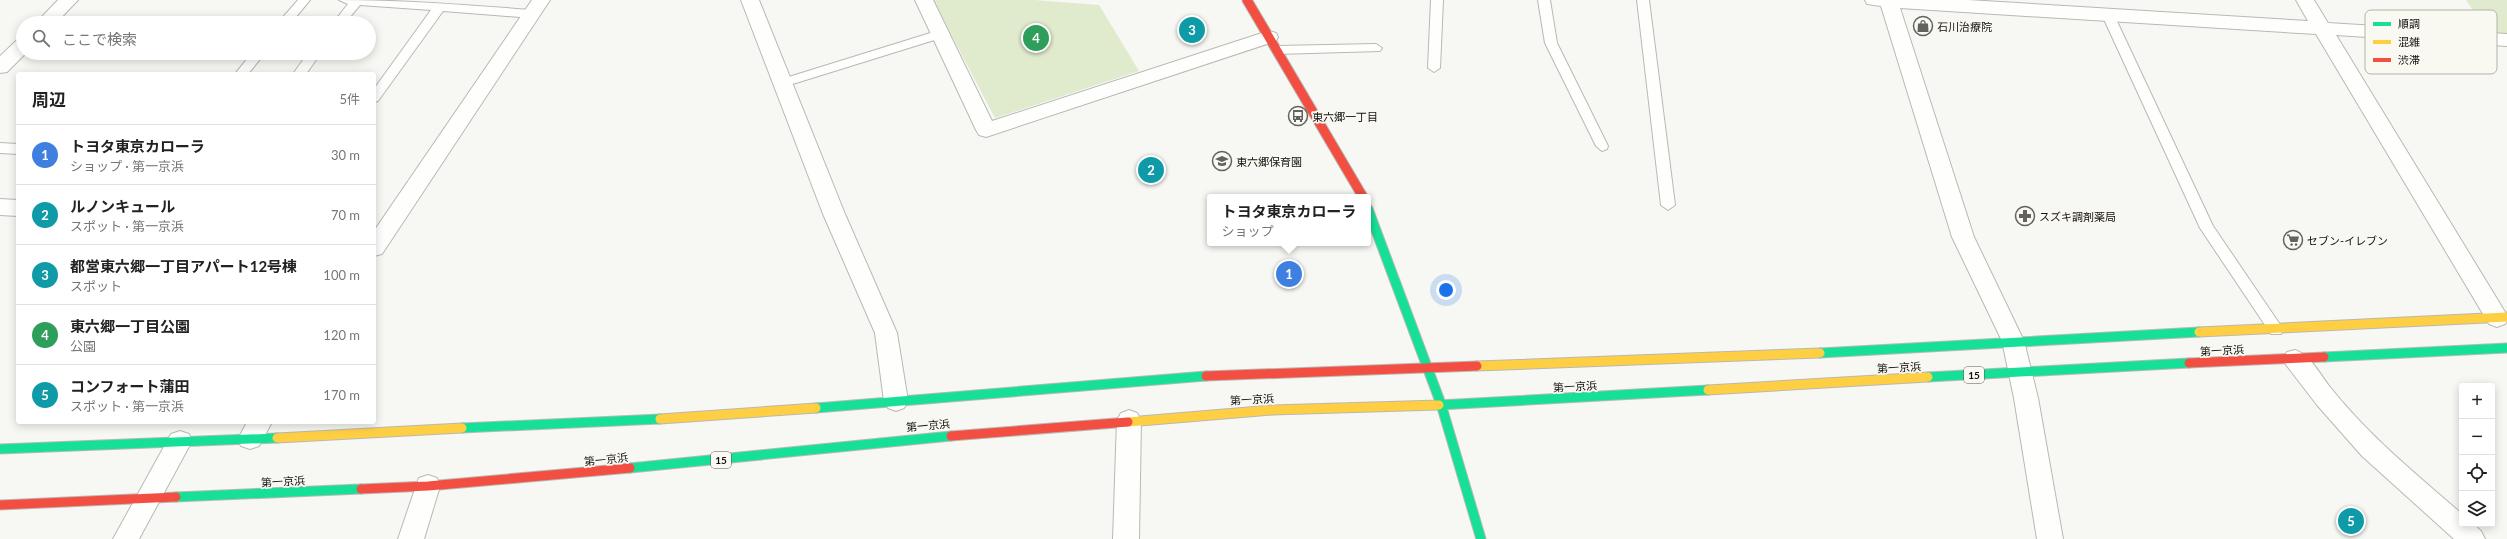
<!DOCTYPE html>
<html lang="ja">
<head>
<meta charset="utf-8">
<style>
	:root { --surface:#fff; --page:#f6f6f6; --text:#222; --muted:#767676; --line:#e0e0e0; --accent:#62625f }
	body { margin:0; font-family:Lato,"Noto Sans JP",sans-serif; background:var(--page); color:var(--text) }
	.controls { position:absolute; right:12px; bottom:12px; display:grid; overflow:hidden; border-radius:4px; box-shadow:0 2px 10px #0003 }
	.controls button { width:36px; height:36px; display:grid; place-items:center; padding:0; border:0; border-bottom:1px solid var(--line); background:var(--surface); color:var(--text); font:20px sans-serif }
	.you { position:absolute; left:1446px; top:290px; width:14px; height:14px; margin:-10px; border:3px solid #fff; border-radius:50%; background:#1a73e8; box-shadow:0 0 0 6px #1a73e833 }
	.badge { display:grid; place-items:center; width:26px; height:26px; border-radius:50%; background:var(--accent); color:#fff; font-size:13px; font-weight:700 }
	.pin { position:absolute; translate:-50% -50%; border:2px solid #fff; box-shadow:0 1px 4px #0006 }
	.popup { position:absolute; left:1207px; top:194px; width:164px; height:52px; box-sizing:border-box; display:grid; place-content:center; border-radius:4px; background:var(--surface); filter:drop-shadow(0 1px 3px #0005); font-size:13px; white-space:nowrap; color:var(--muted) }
	.popup b { font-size:15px; color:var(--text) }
	.popup::after { content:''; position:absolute; left:50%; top:100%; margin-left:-8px; border:8px solid transparent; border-top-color:var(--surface) }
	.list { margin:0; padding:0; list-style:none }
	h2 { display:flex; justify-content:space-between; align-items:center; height:52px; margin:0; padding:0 16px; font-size:17px }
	h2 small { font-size:13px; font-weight:400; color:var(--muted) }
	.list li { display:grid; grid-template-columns:26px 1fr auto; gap:12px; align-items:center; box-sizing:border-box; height:60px; padding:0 16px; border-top:1px solid var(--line) }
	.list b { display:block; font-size:15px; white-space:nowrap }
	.list p { margin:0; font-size:13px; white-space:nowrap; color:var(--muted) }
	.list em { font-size:13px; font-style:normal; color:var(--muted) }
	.icon { flex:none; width:22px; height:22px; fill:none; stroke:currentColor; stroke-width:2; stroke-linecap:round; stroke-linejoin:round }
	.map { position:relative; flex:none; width:2507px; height:539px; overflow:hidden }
	.search { position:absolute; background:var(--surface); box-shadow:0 2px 10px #0003; left:16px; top:16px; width:360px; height:44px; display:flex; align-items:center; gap:10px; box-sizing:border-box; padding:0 14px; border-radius:22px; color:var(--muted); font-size:15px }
	.panel { position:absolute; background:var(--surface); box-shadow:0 2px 10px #0003; left:16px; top:72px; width:360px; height:352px; border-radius:4px }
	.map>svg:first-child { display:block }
	.green { fill:#e0eacd }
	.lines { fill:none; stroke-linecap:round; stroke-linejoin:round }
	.lane-casing { stroke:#b8b8b5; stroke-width:2 }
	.street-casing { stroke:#b8b8b5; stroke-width:2 }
	.fast-casing { stroke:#b8b8b5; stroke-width:11 }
	.slow-casing { stroke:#b8b8b5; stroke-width:11 }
	.jam-casing { stroke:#b8b8b5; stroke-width:11 }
	.lane { fill:#fefefd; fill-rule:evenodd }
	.street { fill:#fefefd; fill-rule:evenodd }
	.fast { stroke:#16e098; stroke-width:9 }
	.slow { stroke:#ffcf43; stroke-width:9 }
	.jam { stroke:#f24e42; stroke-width:9 }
	.labels { text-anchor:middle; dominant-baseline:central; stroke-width:3.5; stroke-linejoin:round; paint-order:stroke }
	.shield { fill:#f9f8f1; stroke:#575653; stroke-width:1 }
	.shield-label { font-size:10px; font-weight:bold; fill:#11110f }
	.poi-label { font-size:11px; fill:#11110f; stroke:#f9f8f1; text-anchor:start }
	.street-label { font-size:11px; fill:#11110f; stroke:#f9f8f1 }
	.key { fill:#f9f8f1; stroke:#b3b3ad; stroke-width:1 }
	.key-label { font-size:11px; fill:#11110f }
</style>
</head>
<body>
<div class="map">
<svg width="2507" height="539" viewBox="0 0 2507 539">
	<rect width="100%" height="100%" fill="#f7f7f3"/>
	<path class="green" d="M933,0H1034L1099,5L1139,71L995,118Z
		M2466,0H2507V35L2490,34Z"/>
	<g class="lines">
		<defs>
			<path id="lane" d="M298,0H310L291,23H278Z
				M339,0C404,0 468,5 532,10L538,14L532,18L443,11L378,101L374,102V89L431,10L360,5L345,23H333L348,4Z
				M1431,0H1443L1440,68L1434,72L1428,68Z
				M1538,0H1550L1557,43L1608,146L1607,149L1602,151L1596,146L1545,43Z
				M1637,0H1649L1675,205L1668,210L1661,205Z
				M2108,11L2114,15L2213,226L2281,326L2283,330L2281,334H2271L2200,228L2102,15Z
				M940,30L944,31L946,34L944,37L783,87L777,83L779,80Z
				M1376,44L1382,48L1380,51L1277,54L1271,50L1277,46Z
				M199,53H228L229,54C225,61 203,60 199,53Z
				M252,53H265L248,74H235Z
				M308,53H321L306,74H293Z
				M0,143L18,144V154L0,153Z"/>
			<path id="street" d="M58,0H78L56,23H36Z
				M532,0H550L382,254L374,256V231Z
				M741,0H759L845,214L897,333L908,401L904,408L896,411L888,408L884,401L875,333L823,214Z
				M915,0H933L992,121L1262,33L1269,31L1276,33L1278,37L1276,41L986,137L979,135L976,130Z
				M1865,0H1968L2308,21L2296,0H2314L2328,23L2507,34V46L2336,35L2505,312L2507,321L2505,324L2497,327L2489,324L2316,34L1900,8L1974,237L2024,341L2038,398L2063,539H2037L2014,398L2002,341L1952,237L1881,6L1867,4Z
				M23,39V53H26L7,72L0,73V56L16,41Z
				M0,199L18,200V216L0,215Z
				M2295,350C2310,355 2320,374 2330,387C2368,435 2416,474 2462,514V524H2473L2481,531L2485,539H2454L2362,456L2317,405L2287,366L2283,359L2287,352Z
				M1129,410L1137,413L1141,420L1139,539H1113L1117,420L1121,413Z
				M247,422H272L259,446L250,449L241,446L238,439Z
				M180,431L189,434L192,441L139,539H113L171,434Z
				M428,475L437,478L440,486L424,539H398L416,486L419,478Z"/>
			<path id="fast" d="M1368,209L1441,404L1481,539
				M1820,353L2199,332
				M2324,357L2507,348
				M1928,377L2189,363
				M1439,405L1708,390
				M816,408L1206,376
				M462,428L660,419
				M0,449L277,438
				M630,468L951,436
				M176,497L361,489"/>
			<path id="slow" d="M2199,332L2507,317
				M1477,366L1820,353
				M1708,390L1928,377
				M660,419L816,408
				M1128,422L1272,410L1439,405
				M277,438L462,428"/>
			<path id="jam" d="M1247,0L1363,197
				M2189,363L2324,357
				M1206,376L1477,366
				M951,436L1128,422
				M361,489L428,486L630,468
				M0,505L176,497"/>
		</defs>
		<use href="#lane" class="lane-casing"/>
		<use href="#street" class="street-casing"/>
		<use href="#fast" class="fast-casing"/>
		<use href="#slow" class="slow-casing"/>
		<use href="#jam" class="jam-casing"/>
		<use href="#lane" class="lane"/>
		<use href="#street" class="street"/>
		<use href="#fast" class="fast"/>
		<use href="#slow" class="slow"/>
		<use href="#jam" class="jam"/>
	</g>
	<defs>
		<symbol id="shop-ring" viewBox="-11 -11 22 22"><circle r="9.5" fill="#f9f8f1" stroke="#62625f" stroke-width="1.5"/><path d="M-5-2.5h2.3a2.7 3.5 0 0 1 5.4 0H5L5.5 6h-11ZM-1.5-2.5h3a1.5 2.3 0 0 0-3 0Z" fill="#62625f"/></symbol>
		<symbol id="bus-ring" viewBox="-11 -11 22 22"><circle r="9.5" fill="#f9f8f1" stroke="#62625f" stroke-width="1.5"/><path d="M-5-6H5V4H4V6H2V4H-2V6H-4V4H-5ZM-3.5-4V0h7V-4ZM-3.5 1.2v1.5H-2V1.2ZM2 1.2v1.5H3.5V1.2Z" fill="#62625f"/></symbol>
		<symbol id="school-ring" viewBox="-11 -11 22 22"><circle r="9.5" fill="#f9f8f1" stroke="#62625f" stroke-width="1.5"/><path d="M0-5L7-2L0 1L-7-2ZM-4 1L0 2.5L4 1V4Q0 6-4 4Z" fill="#62625f"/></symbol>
		<symbol id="pharmacy-ring" viewBox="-11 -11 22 22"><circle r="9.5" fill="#f9f8f1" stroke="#62625f" stroke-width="1.5"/><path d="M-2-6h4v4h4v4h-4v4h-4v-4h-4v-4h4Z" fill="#62625f"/></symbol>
		<symbol id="supermarket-ring" viewBox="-11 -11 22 22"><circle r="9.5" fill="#f9f8f1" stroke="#62625f" stroke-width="1.5"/><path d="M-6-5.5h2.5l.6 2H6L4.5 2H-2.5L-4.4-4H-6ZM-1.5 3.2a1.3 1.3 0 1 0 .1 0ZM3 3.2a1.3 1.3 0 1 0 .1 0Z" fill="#62625f"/></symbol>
	</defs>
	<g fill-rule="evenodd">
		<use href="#shop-ring" x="1912" y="15" width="22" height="22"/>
		<use href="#bus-ring" x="1287" y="105" width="22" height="22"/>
		<use href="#school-ring" x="1211" y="150" width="22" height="22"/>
		<use href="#pharmacy-ring" x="2014" y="205" width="22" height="22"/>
		<use href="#supermarket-ring" x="2282" y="229" width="22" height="22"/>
	</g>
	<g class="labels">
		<g class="shield">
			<rect x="1964" y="367" width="20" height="16" rx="3"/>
			<rect x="711" y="452" width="20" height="16" rx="3"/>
		</g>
		<g class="shield-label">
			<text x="1974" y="375">15</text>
			<text x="721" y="460">15</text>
		</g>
		<g class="poi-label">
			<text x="1937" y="26">石川治療院</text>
			<text x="1312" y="116">東六郷一丁目</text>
			<text x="1236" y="161">東六郷保育園</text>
			<text x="2039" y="216">スズキ調剤薬局</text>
			<text x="2307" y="240">セブン-イレブン</text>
		</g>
		<g class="street-label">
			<text transform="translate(2222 350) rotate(-3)">第一京浜</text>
			<text transform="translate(1899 367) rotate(-3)">第一京浜</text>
			<text transform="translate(1575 386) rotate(-3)">第一京浜</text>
			<text transform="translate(1252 399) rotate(-3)">第一京浜</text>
			<text transform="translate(928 425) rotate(-5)">第一京浜</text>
			<text transform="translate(606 459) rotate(-6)">第一京浜</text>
			<text transform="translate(283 481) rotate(-3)">第一京浜</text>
		</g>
	</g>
	<rect x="2365" y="10" width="132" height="64" rx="6" class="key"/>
	<rect x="2373" y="22" width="18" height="4" fill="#16e098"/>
	<rect x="2373" y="40" width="18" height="4" fill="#ffcf43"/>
	<rect x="2373" y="58" width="18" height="4" fill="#f24e42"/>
	<g class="key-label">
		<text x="2398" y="28">順調</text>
		<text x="2398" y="46">混雑</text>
		<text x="2398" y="64">渋滞</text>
	</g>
</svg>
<div class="controls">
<button>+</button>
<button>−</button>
<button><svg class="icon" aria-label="locate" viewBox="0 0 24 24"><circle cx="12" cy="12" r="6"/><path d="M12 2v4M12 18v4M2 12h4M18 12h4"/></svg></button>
<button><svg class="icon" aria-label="layers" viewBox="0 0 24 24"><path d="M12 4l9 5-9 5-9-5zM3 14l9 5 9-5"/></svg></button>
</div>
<div class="you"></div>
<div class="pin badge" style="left:1289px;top:274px;background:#3f7fe0">1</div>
<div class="popup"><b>トヨタ東京カローラ</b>ショップ</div>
<div class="pin badge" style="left:1151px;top:170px;background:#0f9aa8">2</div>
<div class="pin badge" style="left:1192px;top:30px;background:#0f9aa8">3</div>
<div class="pin badge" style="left:1036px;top:38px;background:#2e9e5b">4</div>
<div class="pin badge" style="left:2351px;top:521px;background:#0f9aa8">5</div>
<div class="search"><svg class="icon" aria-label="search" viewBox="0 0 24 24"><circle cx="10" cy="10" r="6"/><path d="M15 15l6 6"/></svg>ここで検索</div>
<section class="panel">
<h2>周辺<small>5件</small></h2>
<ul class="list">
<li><span class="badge" style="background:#3f7fe0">1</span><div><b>トヨタ東京カローラ</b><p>ショップ · 第一京浜</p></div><em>30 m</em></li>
<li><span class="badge" style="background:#0f9aa8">2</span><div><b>ルノンキュール</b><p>スポット · 第一京浜</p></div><em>70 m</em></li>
<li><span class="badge" style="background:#0f9aa8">3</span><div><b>都営東六郷一丁目アパート12号棟</b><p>スポット</p></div><em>100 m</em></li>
<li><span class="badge" style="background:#2e9e5b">4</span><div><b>東六郷一丁目公園</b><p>公園</p></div><em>120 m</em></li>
<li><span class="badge" style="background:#0f9aa8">5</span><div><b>コンフォート蒲田</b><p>スポット · 第一京浜</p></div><em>170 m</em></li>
</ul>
</section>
</div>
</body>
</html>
